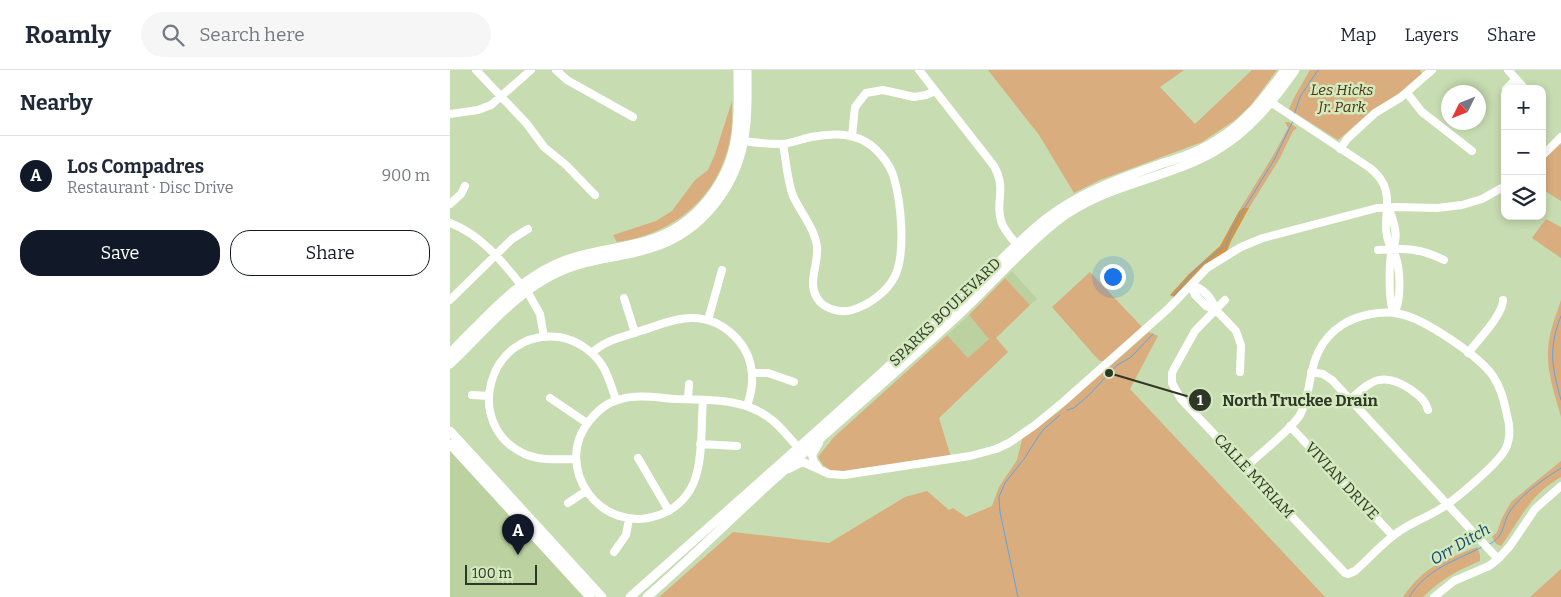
<!DOCTYPE html>
<html lang="en">
<head>
<meta charset="utf-8">
<style>
	:root { --surface:#fff; --page:#f6f6f7; --text:#1f2937; --muted:#747a83; --line:#e0e1e3; --accent:#111827 }
	body { margin:0; font-family:Bitter,serif; background:var(--page); color:var(--text) }
	.controls { position:absolute; right:15px; top:15px; display:grid; overflow:hidden; border-radius:10px; box-shadow:0 2px 8px #0003 }
	.controls button { width:45px; height:45px; display:grid; place-items:center; padding:0; border:0; border-bottom:1px solid var(--line); background:var(--surface); color:var(--text); font:25px sans-serif }
	.compass { position:absolute; left:991px; top:15px; width:45px; height:45px; border-radius:50%; background:var(--surface); box-shadow:0 2px 8px #0003; rotate:227deg }
	.scale { position:absolute; left:15px; bottom:12px; width:72px; box-sizing:border-box; padding-left:5px; border:2px solid #2f3726; border-top:0; font-size:14px; line-height:18px; white-space:nowrap; color:#2f3726; -webkit-text-stroke:4px #d4e9bd; paint-order:stroke }
	.you { position:absolute; left:662px; top:206px; width:18px; height:18px; margin:-12px; border:4px solid #fff; border-radius:50%; background:#1a73e8; box-shadow:0 0 0 8px #1a73e833 }
	.badge { display:grid; place-items:center; width:32px; height:32px; border-radius:50%; background:var(--accent); color:#fff; font-size:16px; font-weight:700 }
	.pin { position:absolute; translate:-50% -41px; filter:drop-shadow(0 1px 2px #0008) }
	.pin::after { content:''; position:absolute; top:26px; width:18px; height:15px; background:inherit; clip-path:polygon(0 0,100% 0,50% 100%) }
	.list { margin:0; padding:0; list-style:none }
	h2 { display:flex; justify-content:space-between; align-items:center; height:65px; margin:0; padding:0 20px; font-size:21px }
	h2 small { font-size:16px; font-weight:400; color:var(--muted) }
	.list li { display:grid; grid-template-columns:32px 1fr auto; gap:15px; align-items:center; box-sizing:border-box; height:80px; padding:0 20px; border-top:1px solid var(--line) }
	.list b { display:block; font-size:19px; white-space:nowrap }
	.list p { margin:0; font-size:16px; white-space:nowrap; color:var(--muted) }
	.list em { font-size:16px; font-style:normal; color:var(--muted) }
	.actions { display:flex; gap:10px; padding:15px 20px }
	.actions a { flex:1; padding:11px 0; border:1px solid var(--accent); border-radius:20px; text-align:center; font-size:18px; color:var(--accent) }
	.actions .main { background:var(--accent); color:#fff }
	.icon { flex:none; width:28px; height:28px; fill:none; stroke:currentColor; stroke-width:2; stroke-linecap:round; stroke-linejoin:round }
	.map { position:relative; flex:none; width:1111px; height:527px; overflow:hidden }
	header { display:flex; align-items:center; gap:30px; box-sizing:border-box; height:70px; padding:0 25px; background:var(--surface); border-bottom:1px solid var(--line) }
	header strong { font-size:24px }
	nav { display:flex; gap:28px; margin-inline-start:auto; font-size:18px }
	.search { width:350px; height:45px; background:var(--page); display:flex; align-items:center; gap:12px; box-sizing:border-box; padding:0 18px; border-radius:28px; color:var(--muted); font-size:19px }
	main { display:flex }
	aside { flex:1; background:var(--surface) }
	.map>svg:first-child { display:block }
	.built { fill:#bbd2a0 }
	.green { fill:#d9ad7e }
	.forest { fill:#d69546 }
	.lines { fill:none; stroke-linecap:round; stroke-linejoin:round }
	.stream { stroke:#5da5e9; stroke-width:1 }
	.minor { stroke:#fff; stroke-width:8 }
	.major { stroke:#fff; stroke-width:9 }
	.labels { text-anchor:middle; dominant-baseline:central; stroke-width:5; stroke-linejoin:round; paint-order:stroke }
	.park-label { font-size:15px; font-style:italic; fill:#4f3312; stroke:#d4e9bd }
	.street-label { font-size:15px; fill:#2f3726; stroke:#d4e9bd }
	.water-label { font-size:16px; font-style:italic; fill:#114672; stroke:#d4e9bd }
	.leader { fill:none; stroke:#2f3726; stroke-width:2 }
	.callout-dot { fill:#2f3726; stroke:#d4e9bd; stroke-width:2 }
	.mark-label { font-size:15px; text-anchor:middle; font-weight:bold; fill:#fff }
	.callout-label { font-size:16px; text-anchor:middle; font-weight:bold; fill:#2f3726; stroke:#d4e9bd; stroke-width:5; stroke-linejoin:round; paint-order:stroke }
</style>
</head>
<body>
<header>
<strong>Roamly</strong>
<div class="search"><svg class="icon" aria-label="search" viewBox="0 0 24 24"><circle cx="10" cy="10" r="6"/><path d="M15 15l6 6"/></svg>Search here</div>
<nav><a>Map</a><a>Layers</a><a>Share</a></nav>
</header>
<main>
<aside>
<h2>Nearby<small></small></h2>
<ul class="list">
<li><span class="badge">A</span><div><b>Los Compadres</b><p>Restaurant · Disc Drive</p></div><em>900 m</em></li>
</ul>
<div class="actions"><a class="main">Save</a><a>Share</a></div>
</aside>
<div class="map">
<svg width="1111" height="527" viewBox="0 0 1111 527">
	<rect width="100%" height="100%" fill="#c7dcb1"/>
	<path class="built" d="M562,201L587,229L580,235L555,208Z
		M519,245L540,269L518,288L497,265Z
		M0,380L134,527H0Z"/>
	<path class="green" d="M538,0H734L710,17L745,54L802,0H827L801,35L785,50L752,72L650,110L624,123L589,65Z
		M860,0H970L972,4L952,21L921,41L888,70L839,39L845,26Z
		M282,31C282,43 283,56 280,69C269,127 224,164 167,172L163,165L206,151L222,141L245,110L258,100L265,84Z
		M835,52H839L847,58L843,61L830,88L799,138H793L789,141L824,84L838,58Z
		M1110,74L1111,75V131L1092,119V91Z
		M1096,149L1111,157V188L1082,168Z
		M640,202L692,257L655,291H650L644,285L602,237Z
		M555,208L580,235L546,268L558,282L489,348L501,387L411,401L383,402L373,395L368,387L384,367L497,265L518,288L539,269L519,245Z
		M1111,230V347C1106,328 1098,307 1098,287C1097,267 1105,248 1111,230Z
		M699,262L708,266L680,319L875,527H209L283,462L379,473L455,427L477,421L499,440L503,438L516,447L542,436L549,417L567,390L572,369L608,342Z
		M1111,391V407C1079,425 1071,449 1051,476L1046,474L1042,467L1047,462L1052,448L1061,432Z
		M1027,477L1030,485V491C1008,500 990,510 973,527H953C975,495 993,491 1027,477Z
		M1111,499V527H1080Z"/>
	<path class="forest" d="M793,138H799L781,171L777,181L762,190L726,228L720,225L739,204L770,176L789,141Z"/>
	<g class="lines">
		<path class="stream" d="M844,45L850,27L868,0
			M724,226L745,200L776,175L784,155L824,90L843,51
			M1111,246C1098,278 1102,298 1111,330
			M617,340L624,338L639,325L666,296L681,287L703,264
			M1038,475C1058,465 1050,453 1063,437C1076,421 1094,409 1111,398
			M568,527L550,442L549,427L555,413L574,389L588,367L594,359L610,345
			M959,527C978,498 1003,492 1032,477"/>
		<path class="minor" d="M26,0L77,54L94,77L116,95L145,125
			M106,0L117,10L183,47
			M469,0L544,96C557,120 545,131 551,151C554,161 563,170 570,178
			M1058,0L1075,19
			M1056,19L1066,9
			M957,23L972,42L1022,81
			M822,33L920,98C953,124 925,151 942,179C939,192 938,232 944,243
			M0,44L28,40L41,35L81,0
			M402,66L405,37L416,23L433,20L464,27L476,25L485,21
			M294,71C306,73 319,74 332,74C342,73 352,69 361,67C376,64 396,63 410,69C425,75 440,93 444,108C451,132 456,183 445,206C437,222 419,235 402,240C392,243 378,240 370,232C355,215 369,196 367,177C365,159 351,143 343,126C337,110 336,90 333,74
			M890,79L897,69L925,43L950,28L982,0
			M1092,86L1111,67
			M0,134L11,124L15,116
			M938,137C943,149 950,167 942,179C951,192 952,230 944,243
			M0,153C30,164 52,191 71,215
			M928,180C955,178 970,178 994,190
			M741,215L745,225L756,236L766,240L786,261L791,275L790,302
			M741,215C753,218 762,228 766,240
			M77,221L90,244L94,267
			M174,228L185,263
			M0,230L62,169L78,159
			M775,230L745,261L725,297L722,303V313L731,329L895,503L898,504L905,501C919,489 931,474 947,463C960,453 976,448 990,439C1004,431 1050,392 1056,378C1061,367 1060,356 1057,345C1054,331 1051,318 1043,306C1029,286 975,249 950,244C932,240 907,245 892,255C869,270 863,291 859,316C857,326 855,336 850,345C839,362 811,382 796,397
			M258,250L272,200
			M142,283C155,270 173,267 190,261C207,256 224,248 242,248C273,248 301,274 302,306C303,317 300,326 297,336
			M1018,283C1027,271 1053,245 1053,230
			M861,302L873,304L882,310L1048,489
			M302,303H318L344,312
			M22,325L39,326
			M100,328L137,353
			M238,329L239,314
			M253,330C251,353 253,384 246,406C241,424 227,439 209,445C151,466 101,397 140,350C148,340 158,332 171,329C189,324 209,328 227,329C260,330 295,328 322,350C331,357 339,368 348,377
			M900,330C921,310 933,301 960,319C968,325 975,329 978,340
			M840,356L943,466
			M250,374L287,376
			M188,388L219,441
			M126,389C110,389 93,391 77,385C11,358 37,258 109,267C126,270 142,280 152,295C159,306 162,319 166,330
			M368,397L364,392L362,385L369,373
			M339,399L353,392L379,404L394,405L520,386L546,379L559,373L585,355L613,332L719,238L757,198L791,177L813,168L927,138L947,137L987,138L1012,135L1032,129L1055,116
			M118,433L136,421
			M164,482L176,465L179,449
			M984,527L1004,511L1039,496L1048,489L1060,476L1085,439L1111,416"/>
		<path class="major" d="M0,283C32,252 63,214 104,195C133,181 165,180 196,171C247,157 283,109 287,57C289,38 288,19 288,0
			M0,294C34,262 66,221 109,202C139,188 171,188 201,178C253,162 289,114 295,61C298,41 297,20 297,0
			M0,361L152,527
			M0,374L140,527
			M180,527C285,434 391,341 495,245C530,214 560,177 597,148C631,122 669,109 708,95C729,88 749,82 767,70C796,53 815,27 835,0
			M197,527C242,488 283,446 328,406C386,354 445,303 502,251C538,218 569,181 607,151C654,114 715,110 765,81C800,61 822,32 845,0"/>
	</g>
	<g class="labels">
		<g class="park-label">
			<text x="892" y="20">Les Hicks<tspan x="892" dy="17">Jr. Park</tspan></text>
		</g>
		<g class="street-label">
			<text transform="translate(495 242) rotate(-44)">SPARKS BOULEVARD</text>
			<text transform="translate(804 406) rotate(47)">CALLE MYRIAM</text>
			<text transform="translate(892 411) rotate(47)">VIVIAN DRIVE</text>
		</g>
		<g class="water-label">
			<text transform="translate(1010 474) rotate(-30)">Orr Ditch</text>
		</g>
	</g>
	<path class="leader" d="M659 303L750 330"/>
	<g class="callout-dot">
		<circle cx="659" cy="303" r="5"/>
		<circle cx="750" cy="330" r="12"/>
	</g>
	<g class="mark-label">
		<text x="750" y="335">1</text>
	</g>
	<g class="callout-label">
		<text x="850" y="336">North Truckee Drain</text>
	</g>
</svg>
<div class="controls">
<button>+</button>
<button>−</button>
<button><svg class="icon" aria-label="layers" viewBox="0 0 24 24"><path d="M12 4l9 5-9 5-9-5zM3 14l9 5 9-5"/></svg></button>
</div>
<svg class="compass" viewBox="-18 -18 36 36"><path d="M0-13l5 13h-10z" fill="#e53935"/><path d="M0 13l5-13h-10z" fill="#747a83"/></svg>
<div class="scale">100 m</div>
<div class="you"></div>
<div class="pin badge" style="left:68px;top:485px">A</div>
</div>
</main>
</body>
</html>
